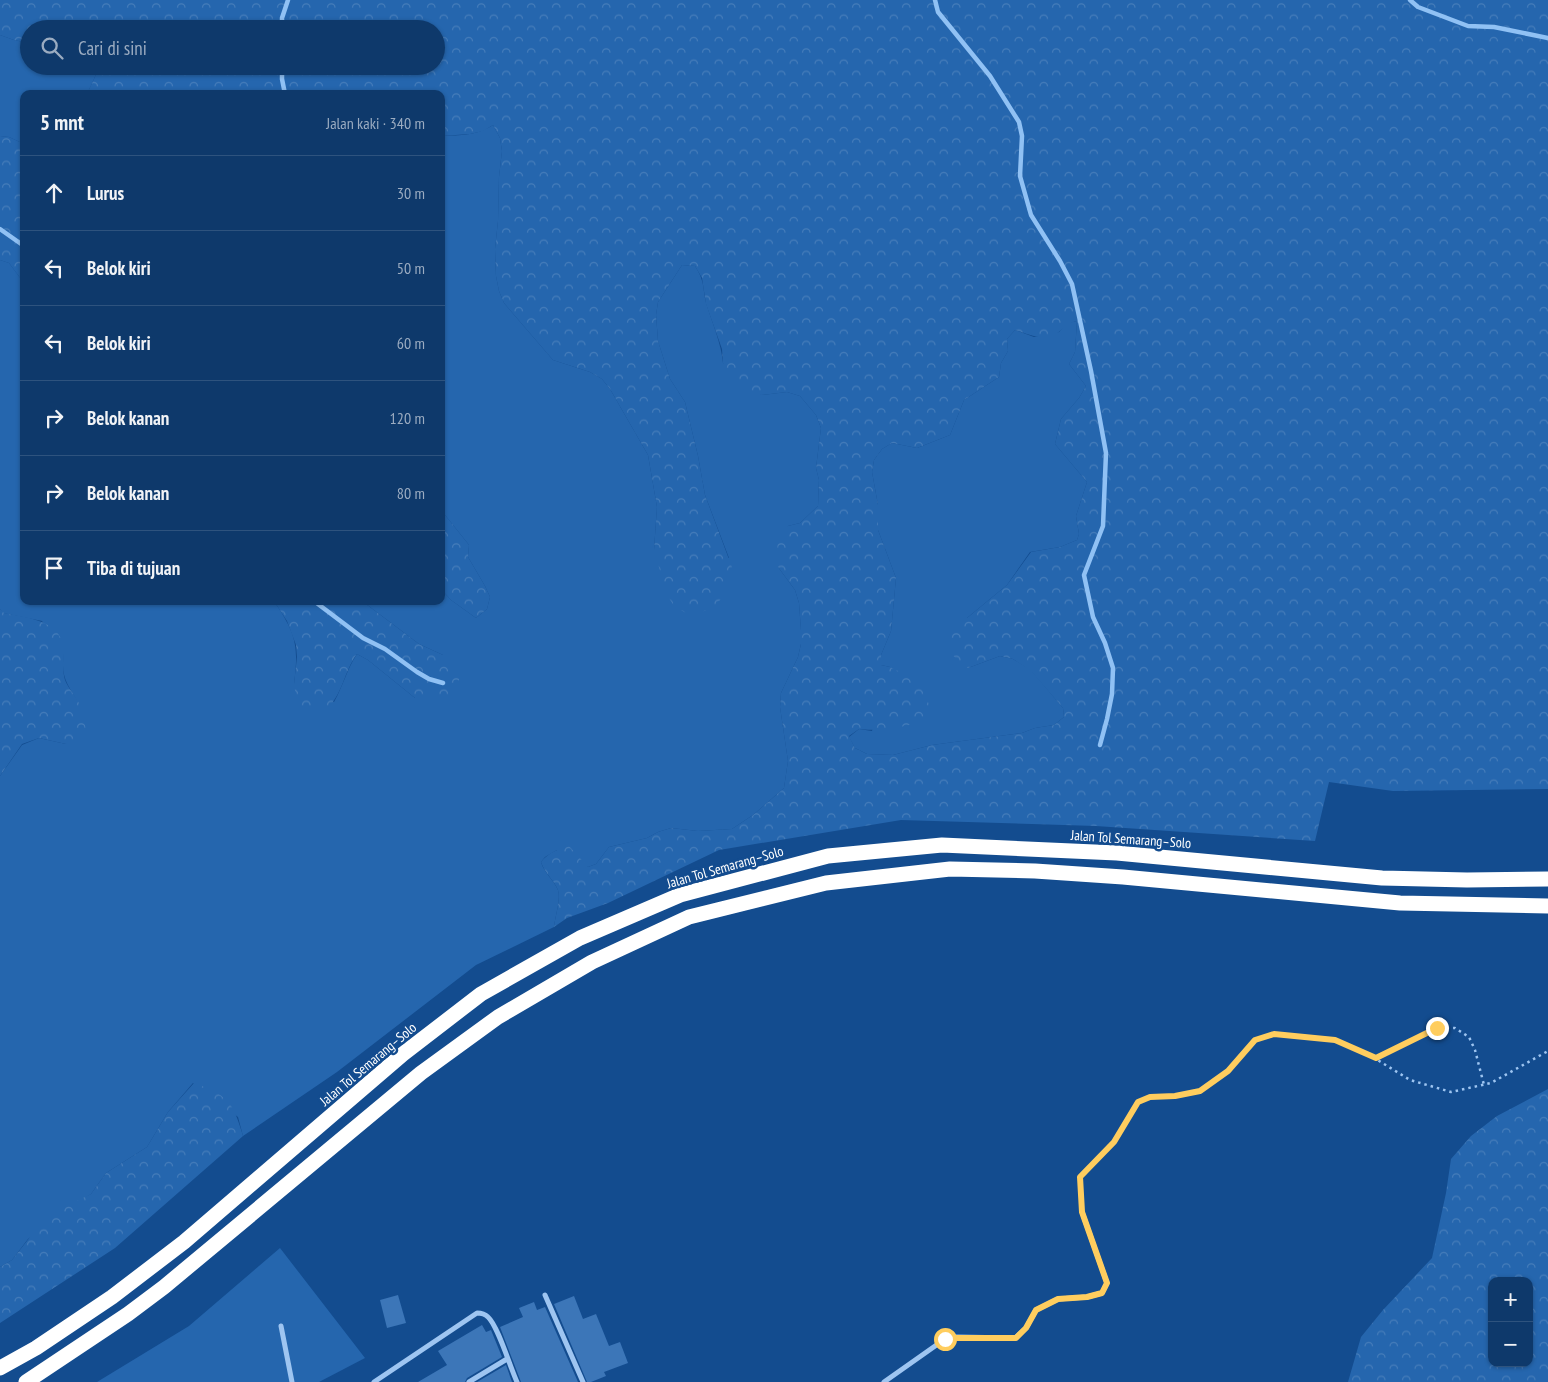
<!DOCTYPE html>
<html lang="id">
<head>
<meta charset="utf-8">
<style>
	:root { --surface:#0e396b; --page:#1c4473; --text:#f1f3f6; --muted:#9bacc1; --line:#2e537e }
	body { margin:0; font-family:"PT Sans Narrow",sans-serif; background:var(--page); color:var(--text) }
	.controls { position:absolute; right:15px; bottom:15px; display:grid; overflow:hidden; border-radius:10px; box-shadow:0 1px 4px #0004 }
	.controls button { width:45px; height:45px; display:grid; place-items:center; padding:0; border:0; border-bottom:1px solid var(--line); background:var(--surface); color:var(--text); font:25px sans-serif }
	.stop { position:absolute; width:15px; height:15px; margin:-11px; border:4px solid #ffcd5e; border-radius:50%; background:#fff }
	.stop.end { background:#ffcd5e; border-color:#fff; box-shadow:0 1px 5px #0008 }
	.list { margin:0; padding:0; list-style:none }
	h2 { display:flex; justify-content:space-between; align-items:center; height:65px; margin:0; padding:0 20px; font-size:21px }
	h2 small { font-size:16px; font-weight:400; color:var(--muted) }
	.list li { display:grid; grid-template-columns:32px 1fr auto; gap:15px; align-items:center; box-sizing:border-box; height:75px; padding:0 20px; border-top:1px solid var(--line) }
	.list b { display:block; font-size:19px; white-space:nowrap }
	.list em { font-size:16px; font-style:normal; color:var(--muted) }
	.icon { flex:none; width:28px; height:28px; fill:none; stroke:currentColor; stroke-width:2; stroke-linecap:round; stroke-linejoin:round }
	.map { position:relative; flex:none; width:1548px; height:1382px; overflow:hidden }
	.search { position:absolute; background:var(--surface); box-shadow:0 1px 4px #0004; left:20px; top:20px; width:425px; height:55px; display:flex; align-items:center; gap:12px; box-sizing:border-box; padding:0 18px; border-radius:28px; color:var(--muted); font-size:19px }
	.panel { position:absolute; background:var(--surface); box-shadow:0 1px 4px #0004; left:20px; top:90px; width:425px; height:515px; border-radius:10px }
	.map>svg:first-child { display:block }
	.grass { fill:#2566ae }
	.forest { fill:url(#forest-crowns); fill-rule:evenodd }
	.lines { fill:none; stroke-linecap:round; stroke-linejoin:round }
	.stream { stroke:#90c1f4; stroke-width:4.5 }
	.building { fill:#3c76b8 }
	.path { stroke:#9ec5f1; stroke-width:2.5; stroke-dasharray:2.5 4; stroke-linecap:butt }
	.street { stroke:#9ec5f1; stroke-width:5 }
	.highway { stroke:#fff; stroke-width:15 }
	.route { stroke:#ffcd5e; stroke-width:6 }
	.labels { text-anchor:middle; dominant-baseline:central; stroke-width:5; stroke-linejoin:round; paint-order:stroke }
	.street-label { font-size:14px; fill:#fff; stroke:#134c8f }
</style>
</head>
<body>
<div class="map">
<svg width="1548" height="1382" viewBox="0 0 1548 1382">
	<defs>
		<pattern id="forest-crowns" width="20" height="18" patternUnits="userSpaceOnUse" patternTransform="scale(1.25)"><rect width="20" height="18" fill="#2566ae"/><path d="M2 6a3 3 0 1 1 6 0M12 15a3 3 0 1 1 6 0" fill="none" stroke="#467dba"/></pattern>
	</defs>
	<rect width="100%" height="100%" fill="#134c8f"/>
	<path class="grass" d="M0,35L14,40L29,43V66H100L87,94H24V144L9,137L0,136Z
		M493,125L500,138L502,151L499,177L498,221L495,249L496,276L499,291L504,303L553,360L590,372L602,379L610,389L648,455L657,507L654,550L729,558L705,495L698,456L685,402L670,379L658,341L656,315L658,302L682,265L695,266C706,283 702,289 707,306C713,325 721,343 723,363L761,395L787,392L800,396L816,415L821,428L816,468L819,480L818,506L800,523L788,526L778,567L795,590L799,603L801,630V644L798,657L781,693L780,707L788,761L784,788L753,815L732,829L698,831L671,828L658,832L647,838L609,847L596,864L588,867L557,850L545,857L541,862C544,873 554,880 558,890C561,900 555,917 554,927L476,965L337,1072L243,1136L238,1117L193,1083L168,1112L147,1147L106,1173L91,1194L80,1201L28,1239L12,1260L0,1267V776L22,745L39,738L66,744L79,704C68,685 60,677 64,654L42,621L3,613L0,609V260L9,263L24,283V601H274C296,634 299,645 294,684L334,702C343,686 347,669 357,654L368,660L415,698L443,655L419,644L362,601H441V589L451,600L476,618L487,609L490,597L485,586L468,557L469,545L441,510V136C461,135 476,136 493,125Z
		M1077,321L1075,352L1069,364L1086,386L1079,398L1061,419L1055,444L1087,482L1076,516L1079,534L1077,540L1060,547L1030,552L1007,585L967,618L968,668L1000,656L1013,659L1031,670L1063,708L1064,717L1054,725L1035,728L1022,733L932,745L893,755L867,754L855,748L849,737L859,729L872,731L890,667L881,665V655L891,631L896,578L878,530V505L872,472L874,460L882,449L892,443L917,448L950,435L964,400L999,377L1001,363L1008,351L1007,339L1015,330L1034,337L1059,332L1068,323Z
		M280,1248L365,1358L319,1382H97L189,1326Z"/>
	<path class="forest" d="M0,0H1548V789L1393,791L1329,782L1315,841L1096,826L901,820L719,850L608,903L567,918L554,927C555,917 561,900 558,890C554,880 545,874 541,862C548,853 558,849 569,846L588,867L596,864L609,847L647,838L658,832L671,828L698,831L732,829L753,815L784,788L788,761L780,707L781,693L798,657L801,644V630L799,603L795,590L778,567L777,533L788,526L800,523L818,506L819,480L816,468L821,428L816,415L800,396L787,392L761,395L748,392L736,386L728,375L723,363L722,349L706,304L702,278L695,266L682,265L658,302L656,315L658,341L670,379L685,402L698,456L705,495L733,570L731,583L716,606L699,613H686L674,606L667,595L654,550L657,507L648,455L610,389L602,379L590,372L553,360L504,303L499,291L496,276L495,249L498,221L499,177L502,151L500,138L493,125L483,131L470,134L441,136V94H87L100,66H436V29H29V43L14,40L0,35ZM1077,321L1075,352L1069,364L1086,386L1079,398L1061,419L1055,444L1087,482L1076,516L1079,534L1077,540L1060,547L1031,552L1007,585L967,618L951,634L950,641L951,654L968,668L1000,656L1013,659L1031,671L1063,708L1064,717L1054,725L1035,728L1022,733L932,745L893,755L867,754L855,748L849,736L859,729C875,731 912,729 924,717C926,715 928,711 930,707L920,682L890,667L881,665V655L891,631L896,578L878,530V505L872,472L874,460L882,449L892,443L917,448L950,435L964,400L999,377L1001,363L1008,351L1007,339L1015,330C1030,335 1046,343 1060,331C1067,326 1068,323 1077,321Z
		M0,136L9,137L24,144V283L9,263L0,260Z
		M441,510L469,545L468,557L485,586L490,597L487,609L476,618L451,600L441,589Z
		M274,601H362L419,644L443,655L453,664L459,676V689L450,699H428L415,698L368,660L357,654C343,673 344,693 325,711L298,709L294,684L297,657L296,645L287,621Z
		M0,609L4,613C28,618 64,620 64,653C64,663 62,670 65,680C68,688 75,695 79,703C82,711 84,721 86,729L78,741L66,744L39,738L22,744L0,776Z
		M194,1083C227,1095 233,1101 243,1136L115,1248L0,1323V1267L12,1260L45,1218L56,1211L91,1194L106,1173L147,1147L168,1112Z
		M1548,1089V1382H1348L1361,1337L1383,1310L1432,1258L1446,1193L1451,1159L1471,1136L1497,1116ZM1492,1281H1529V1363H1492Z"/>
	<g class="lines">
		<path class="stream" d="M935,0L938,12L990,76L1019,122L1022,136L1020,176L1031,215L1060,261L1072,284L1091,371L1106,453L1103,526L1084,575L1093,617L1105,643L1113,668L1112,694L1107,719L1100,745
			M1410,0L1418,7L1468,26L1494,27L1548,38
			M282,29V18L288,0
			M282,66V79L285,94
			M0,229L24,246
			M314,601L363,638L385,649L417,672L429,679L443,683"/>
	</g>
	<path class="building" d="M398,1295L406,1323L387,1328L380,1300Z
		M574,1296L583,1319L596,1314L609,1346L620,1342L628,1363L604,1372L606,1376L591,1382H587L554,1304Z
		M534,1302L537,1310L545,1307L578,1382H521L500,1327L523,1317L519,1308Z
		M482,1325L486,1332L491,1330L502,1357L467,1378L465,1382H418L447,1365L438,1351Z
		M506,1365L512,1382H477Z"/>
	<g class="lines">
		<path class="path" d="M1376,1059L1437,1028H1455L1469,1037L1475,1050L1484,1085
			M1081,1203L1080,1177L1114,1142L1138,1102L1150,1097H1175L1200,1091L1228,1071L1255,1040L1274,1034L1335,1040L1376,1059L1410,1080L1451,1092L1491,1083L1548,1051"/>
		<path class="street" d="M545,1295L583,1382
			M281,1326L292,1382
			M374,1382L477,1313C481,1313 485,1314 488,1317C498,1326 510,1367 517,1382
			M469,1382L507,1359
			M884,1382L945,1339L956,1337L1015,1338L1026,1328L1036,1310L1058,1299L1087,1297L1102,1293L1107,1283L1082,1212"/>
		<path class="highway" d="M0,1368L36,1348L112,1297L184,1242L403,1054L481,994L580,938L680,895L828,856L942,845L1117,853L1382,878L1467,880L1548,879
			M26,1382L128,1314L164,1287L421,1073L498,1017L592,962L689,917L826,883L950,869L1035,871L1123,877L1400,903L1548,906"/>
	</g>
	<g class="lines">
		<path class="route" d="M945,1339L956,1338H1016L1026,1328L1036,1310L1058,1299L1087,1297L1102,1293L1107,1283L1082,1212L1080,1177L1114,1142L1138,1102L1150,1097L1175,1096L1200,1091L1228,1071L1255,1040L1274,1034L1335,1040L1376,1058L1437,1028"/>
	</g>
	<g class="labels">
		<g class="street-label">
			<text transform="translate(1131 839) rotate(4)">Jalan Tol Semarang–Solo</text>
			<text transform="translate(725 867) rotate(-16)">Jalan Tol Semarang–Solo</text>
			<text transform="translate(368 1064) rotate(-40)">Jalan Tol Semarang–Solo</text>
		</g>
	</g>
</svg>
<div class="controls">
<button>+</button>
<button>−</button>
</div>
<div class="stop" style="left:945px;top:1339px"></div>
<div class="stop end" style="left:1437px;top:1028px"></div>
<div class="search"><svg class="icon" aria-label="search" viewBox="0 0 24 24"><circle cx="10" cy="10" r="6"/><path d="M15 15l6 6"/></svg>Cari di sini</div>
<section class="panel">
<h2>5 mnt<small>Jalan kaki · 340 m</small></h2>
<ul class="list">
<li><svg class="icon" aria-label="ahead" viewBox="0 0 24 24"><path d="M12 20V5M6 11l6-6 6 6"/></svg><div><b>Lurus</b></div><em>30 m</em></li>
<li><svg class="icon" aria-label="left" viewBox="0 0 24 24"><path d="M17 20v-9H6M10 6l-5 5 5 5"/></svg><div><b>Belok kiri</b></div><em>50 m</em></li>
<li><svg class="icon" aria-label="left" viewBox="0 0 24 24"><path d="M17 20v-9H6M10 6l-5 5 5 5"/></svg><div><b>Belok kiri</b></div><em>60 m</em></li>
<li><svg class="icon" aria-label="right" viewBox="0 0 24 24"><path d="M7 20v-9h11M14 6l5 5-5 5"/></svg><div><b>Belok kanan</b></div><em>120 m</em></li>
<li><svg class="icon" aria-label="right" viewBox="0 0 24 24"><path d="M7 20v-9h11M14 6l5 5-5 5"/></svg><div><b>Belok kanan</b></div><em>80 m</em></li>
<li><svg class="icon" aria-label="arrive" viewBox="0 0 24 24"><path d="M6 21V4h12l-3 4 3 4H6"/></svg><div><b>Tiba di tujuan</b></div></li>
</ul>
</section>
</div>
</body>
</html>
